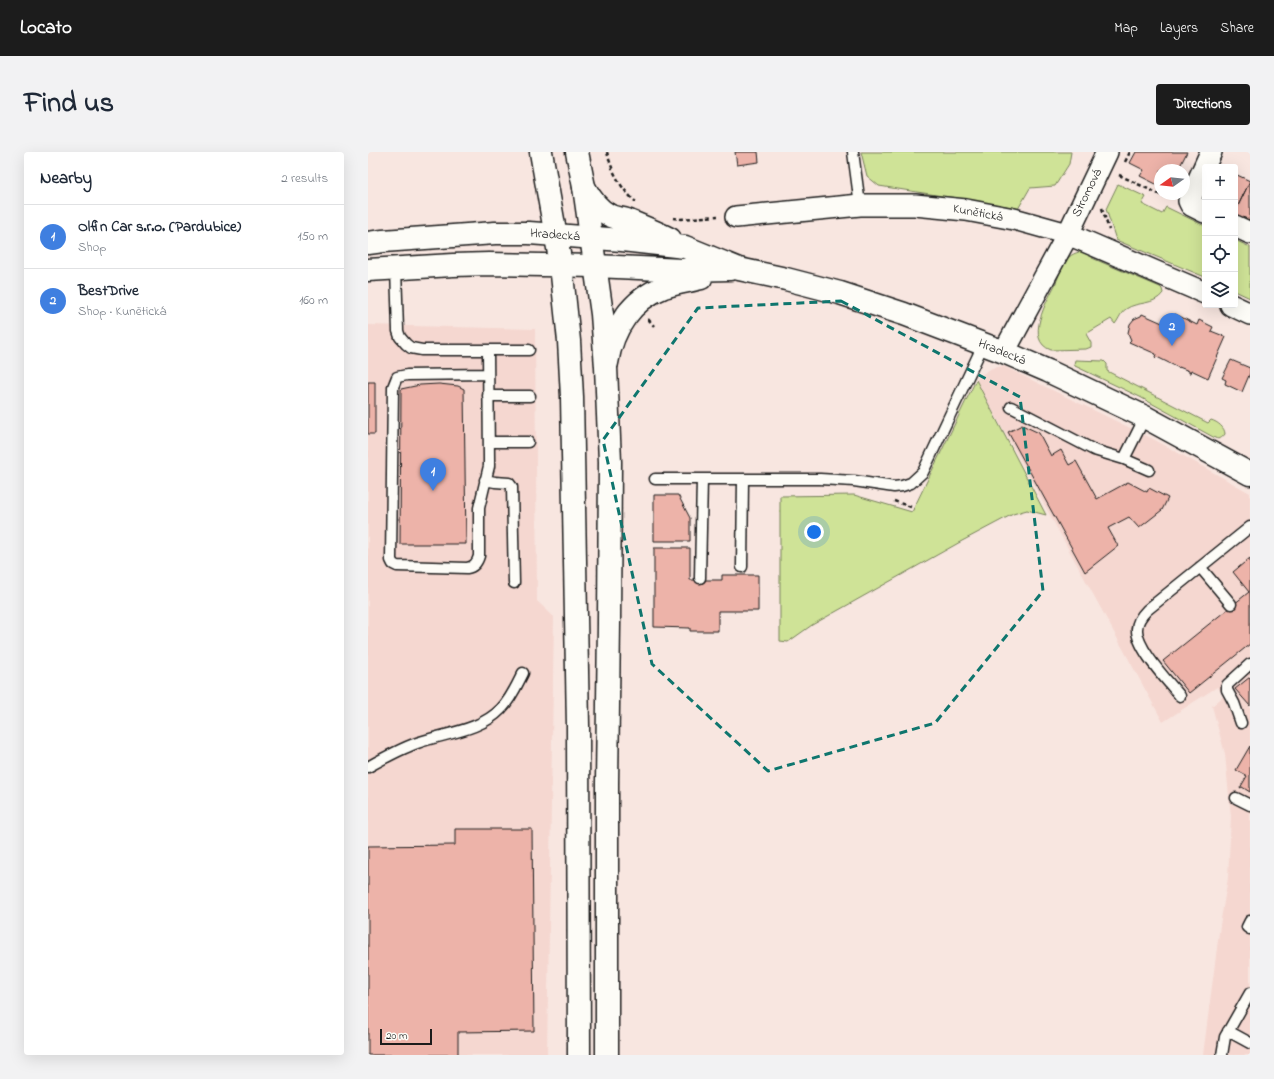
<!DOCTYPE html>
<html lang="en">
<head>
<meta charset="utf-8">
<style>
	:root { --surface:#fff; --page:#f2f2f3; --text:#1f2937; --muted:#747a83; --line:#e0e1e3; --accent:#1c1c1c }
	body { margin:0; font-family:"Indie Flower",sans-serif; background:var(--page); color:var(--text) }
	.controls { position:absolute; right:12px; top:12px; display:grid; overflow:hidden; border-radius:4px; box-shadow:0 4px 16px #0002 }
	.controls button { width:36px; height:36px; display:grid; place-items:center; padding:0; border:0; border-bottom:1px solid var(--line); background:var(--surface); color:var(--text); font:20px sans-serif }
	.compass { position:absolute; left:786px; top:12px; width:36px; height:36px; border-radius:50%; background:var(--surface); box-shadow:0 4px 16px #0002; rotate:255deg }
	.scale { position:absolute; left:12px; bottom:10px; width:52px; box-sizing:border-box; padding-left:4px; border:2px solid #1c1c1c; border-top:0; font-size:11px; line-height:14px; white-space:nowrap; color:#1c1c1c; -webkit-text-stroke:3px #fdfcf7; paint-order:stroke }
	.you { position:absolute; left:446px; top:380px; width:14px; height:14px; margin:-10px; border:3px solid #fff; border-radius:50%; background:#1a73e8; box-shadow:0 0 0 6px #1a73e833 }
	.badge { display:grid; place-items:center; width:26px; height:26px; border-radius:50%; background:var(--accent); color:#fff; font-size:13px; font-weight:700 }
	.pin { position:absolute; translate:-50% -33px; filter:drop-shadow(0 1px 2px #0008) }
	.pin::after { content:''; position:absolute; top:21px; width:14px; height:12px; background:inherit; clip-path:polygon(0 0,100% 0,50% 100%) }
	.list { margin:0; padding:0; list-style:none }
	h2 { display:flex; justify-content:space-between; align-items:center; height:52px; margin:0; padding:0 16px; font-size:17px }
	h2 small { font-size:13px; font-weight:400; color:var(--muted) }
	.list li { display:grid; grid-template-columns:26px 1fr auto; gap:12px; align-items:center; box-sizing:border-box; height:64px; padding:0 16px; border-top:1px solid var(--line) }
	.list b { display:block; font-size:15px; white-space:nowrap }
	.list p { margin:0; font-size:13px; white-space:nowrap; color:var(--muted) }
	.list em { font-size:13px; font-style:normal; color:var(--muted) }
	.icon { flex:none; width:22px; height:22px; fill:none; stroke:currentColor; stroke-width:2; stroke-linecap:round; stroke-linejoin:round }
	.map { position:relative; flex:none; width:882px; height:903px; overflow:hidden; border-radius:4px }
	header { display:flex; align-items:center; gap:24px; box-sizing:border-box; height:56px; padding:0 20px; background:var(--accent); color:#fff }
	header strong { font-size:19px }
	nav { display:flex; gap:22px; margin-inline-start:auto; font-size:14px }
	.intro { display:flex; align-items:center; justify-content:space-between; box-sizing:border-box; height:96px; padding:0 24px }
	h1 { margin:0; font-size:28px }
	.button { padding:10px 18px; border-radius:4px; background:var(--accent); color:#fff; font-size:14px; font-weight:700 }
	main { display:flex; gap:24px; padding:0 24px }
	aside { flex:1; background:var(--surface); border-radius:4px; box-shadow:0 4px 16px #0002 }
	.map>svg:first-child { display:block }
	.built { fill:#f5d7d0 }
	.green { fill:#cfe397; stroke:#76805a }
	.building { fill:#edb3a9; stroke:#1c1c1c }
	.lines { fill:none; stroke-linecap:round; stroke-linejoin:round }
	.lane-casing { stroke:#1c1c1c; stroke-width:13 }
	.street-casing { stroke:#1c1c1c; stroke-width:24 }
	.secondary-casing { stroke:#1c1c1c; stroke-width:25 }
	.primary-casing { stroke:#1c1c1c; stroke-width:25 }
	.path { stroke:#1c1c1c; stroke-width:2.5; stroke-dasharray:4 3; stroke-linecap:butt }
	.lane { stroke:#fdfcf7; stroke-width:10 }
	.street { stroke:#fdfcf7; stroke-width:21 }
	.secondary { stroke:#fdfcf7; stroke-width:22 }
	.primary { stroke:#fdfcf7; stroke-width:22 }
	.marked { fill:none; stroke:#0f766e; stroke-width:3; stroke-dasharray:8 5; stroke-linejoin:round }
	.labels { text-anchor:middle; dominant-baseline:central; stroke-width:3.5; stroke-linejoin:round; paint-order:stroke }
	.street-label { font-size:13px; fill:#1c1c1c; stroke:#fdfcf7 }
</style>
</head>
<body>
<header>
<strong>Locato</strong>
<nav><a>Map</a><a>Layers</a><a>Share</a></nav>
</header>
<div class="intro"><h1>Find us</h1><a class="button">Directions</a></div>
<main>
<aside>
<h2>Nearby<small>2 results</small></h2>
<ul class="list">
<li><span class="badge" style="background:#3f7fe0">1</span><div><b>Olfin Car s.r.o. (Pardubice)</b><p>Shop</p></div><em>150 m</em></li>
<li><span class="badge" style="background:#3f7fe0">2</span><div><b>BestDrive</b><p>Shop · Kunětická</p></div><em>160 m</em></li>
</ul>
</aside>
<div class="map">
<svg width="882" height="903" viewBox="0 0 882 903">
	<rect width="100%" height="100%" fill="#f8e6e0"/>
	<filter id="ink" filterUnits="userSpaceOnUse"><feTurbulence type="fractalNoise" baseFrequency=".025" numOctaves="2"/><feDisplacementMap in="SourceGraphic" scale="8" xChannelSelector="R" yChannelSelector="G"/><feConvolveMatrix kernelMatrix="1 2 1 2 8 2 1 2 1" color-interpolation-filters="sRGB"/></filter>
	<g filter="url(#ink)">
		<path class="built" d="M0,173L167,177L169,449L186,465L179,903H0Z
			M635,214L787,288L882,341V903H835L852,773L860,726L863,665L857,602L844,554L857,543L849,535L795,570L608,228L613,223L624,216Z"/>
		<path class="green" d="M493,0H703L701,12L687,34L662,36L650,57L638,54L511,34L499,24Z
			M750,32L778,45L774,52L794,62L798,55L837,74V125L748,88L738,57Z
			M867,88L882,95V146L867,139Z
			M722,99L726,100L724,106L792,135L794,137L795,141C786,154 769,149 758,157C753,160 751,167 747,172L743,167L718,182L723,191V195L718,197L683,198C656,188 679,149 687,133C691,124 694,112 701,105C707,100 714,99 722,99Z
			M707,208L736,209L739,212V219L840,271L843,268C850,270 857,276 857,282C854,286 851,288 847,286L772,245L707,214L706,212Z
			M608,228L678,363L659,358L645,362L594,389L444,473L420,490L412,489V344L486,343L544,360Z"/>
		<path class="building" d="M367,0H390L391,10L369,13Z
			M768,0H819L810,18H792V34L772,24L776,18L762,11Z
			M867,22L882,29L867,60Z
			M882,29V67L880,70L867,64V60Z
			M774,162L801,174L807,162L829,173L831,168L845,175L843,179L858,185L840,226L823,218L822,221H821V219L811,215V216L789,205L788,206L787,205L788,202L761,190L763,188L760,181L762,172L766,167L773,164Z
			M863,208L882,216V221L874,240L857,232L858,228L854,226Z
			M0,230H7V282H0Z
			M71,232L90,234L96,237L98,392H32L33,237L52,233Z
			M654,273L671,281L683,304L693,298L701,313L708,309L729,347L760,330L779,340L781,336L800,346L794,358L771,376L761,365L740,376L750,394L717,420L640,280Z
			M286,343H310L322,366V389H286Z
			M286,396H322V428H354V423H390V459H350V479H322V476L286,475Z
			M882,406V492L821,541L795,509L881,440L865,420Z
			M882,525V554L867,537Z
			M882,594V640L874,635L872,636L879,624L868,618Z
			M87,677H164L166,879L90,880V903H0V694L87,693Z"/>
		<g class="lines">
			<defs>
				<path id="lane" d="M485,0L492,53
					M28,116L30,179L32,185L38,192L43,196L54,198H161
					M120,198L121,308V314L111,356V404C109,411 106,415 99,416L29,414L25,412L23,408L25,235L29,225L39,223L120,222
					M120,244H162
					M643,255L726,298L756,307L781,318
					M121,290H160
					M756,307L777,265
					M287,327H452L486,329L526,335L534,334L543,331L555,320L615,193
					M117,328L127,330L141,331L144,335L146,431
					M374,415L375,327
					M832,415L863,452
					M332,426L334,327
					M812,544C799,528 768,496 769,477C769,469 774,463 779,458L882,375
					M873,571L866,551L859,538V533L882,512
					M0,615C16,606 32,597 49,591C77,581 112,579 133,557C143,547 149,533 155,521
					M868,646L882,653
					M882,769L879,775L882,777
					M860,879L882,891
					M854,903L857,885L882,841"/>
				<path id="street" d="M837,60L823,53L821,49L843,0
					M368,65L492,53H547L598,58L646,67L700,82L837,141
					M867,74L882,81
					M863,153L882,162
					M636,200L700,82L739,0"/>
				<path id="secondary" d="M216,35C222,46 229,57 241,63C246,66 253,66 259,68C273,74 288,80 302,87
					M0,91L15,89L127,81H161L254,88L317,95L371,117L418,127L472,141L536,162L636,200L680,219L777,265L882,322
					M0,118L85,113L121,112L227,114L315,118L362,117
					M239,211C244,177 264,147 296,135C308,131 321,129 333,126"/>
				<path id="primary" d="M173,0L193,113L201,189L204,245L210,574L211,903
					M209,0L216,35L234,162L238,215L242,310L241,471L239,632V903"/>
			</defs>
			<use href="#lane" class="lane-casing"/>
			<use href="#street" class="street-casing"/>
			<use href="#secondary" class="secondary-casing"/>
			<use href="#primary" class="primary-casing"/>
			<path class="path" d="M239,0C244,20 253,37 268,50
				M757,10L762,0
				M751,23L793,43L802,46
				M734,56L741,78
				M305,66L312,67L350,64
				M280,167L286,174
				M526,349L546,356"/>
			<use href="#lane" class="lane"/>
			<use href="#street" class="street"/>
			<use href="#secondary" class="secondary"/>
			<use href="#primary" class="primary"/>
		</g>
	</g>
	<path class="marked" d="M473,149L652,245L675,439L567,571L400,619L284,512L235,288L330,156Z"/>
	<g class="labels">
		<g class="street-label">
			<text transform="translate(719 41) rotate(-64)">Stromová</text>
			<text transform="translate(610 61) rotate(10)">Kunětická</text>
			<text transform="translate(187 83) rotate(4)">Hradecká</text>
			<text transform="translate(634 200) rotate(22)">Hradecká</text>
		</g>
	</g>
</svg>
<div class="controls">
<button>+</button>
<button>−</button>
<button><svg class="icon" aria-label="locate" viewBox="0 0 24 24"><circle cx="12" cy="12" r="6"/><path d="M12 2v4M12 18v4M2 12h4M18 12h4"/></svg></button>
<button><svg class="icon" aria-label="layers" viewBox="0 0 24 24"><path d="M12 4l9 5-9 5-9-5zM3 14l9 5 9-5"/></svg></button>
</div>
<svg class="compass" viewBox="-18 -18 36 36"><path d="M0-13l5 13h-10z" fill="#e53935"/><path d="M0 13l5-13h-10z" fill="#747a83"/></svg>
<div class="scale">20 m</div>
<div class="you"></div>
<div class="pin badge" style="left:65px;top:339px;background:#3f7fe0">1</div>
<div class="pin badge" style="left:804px;top:194px;background:#3f7fe0">2</div>
</div>
</main>
</body>
</html>
